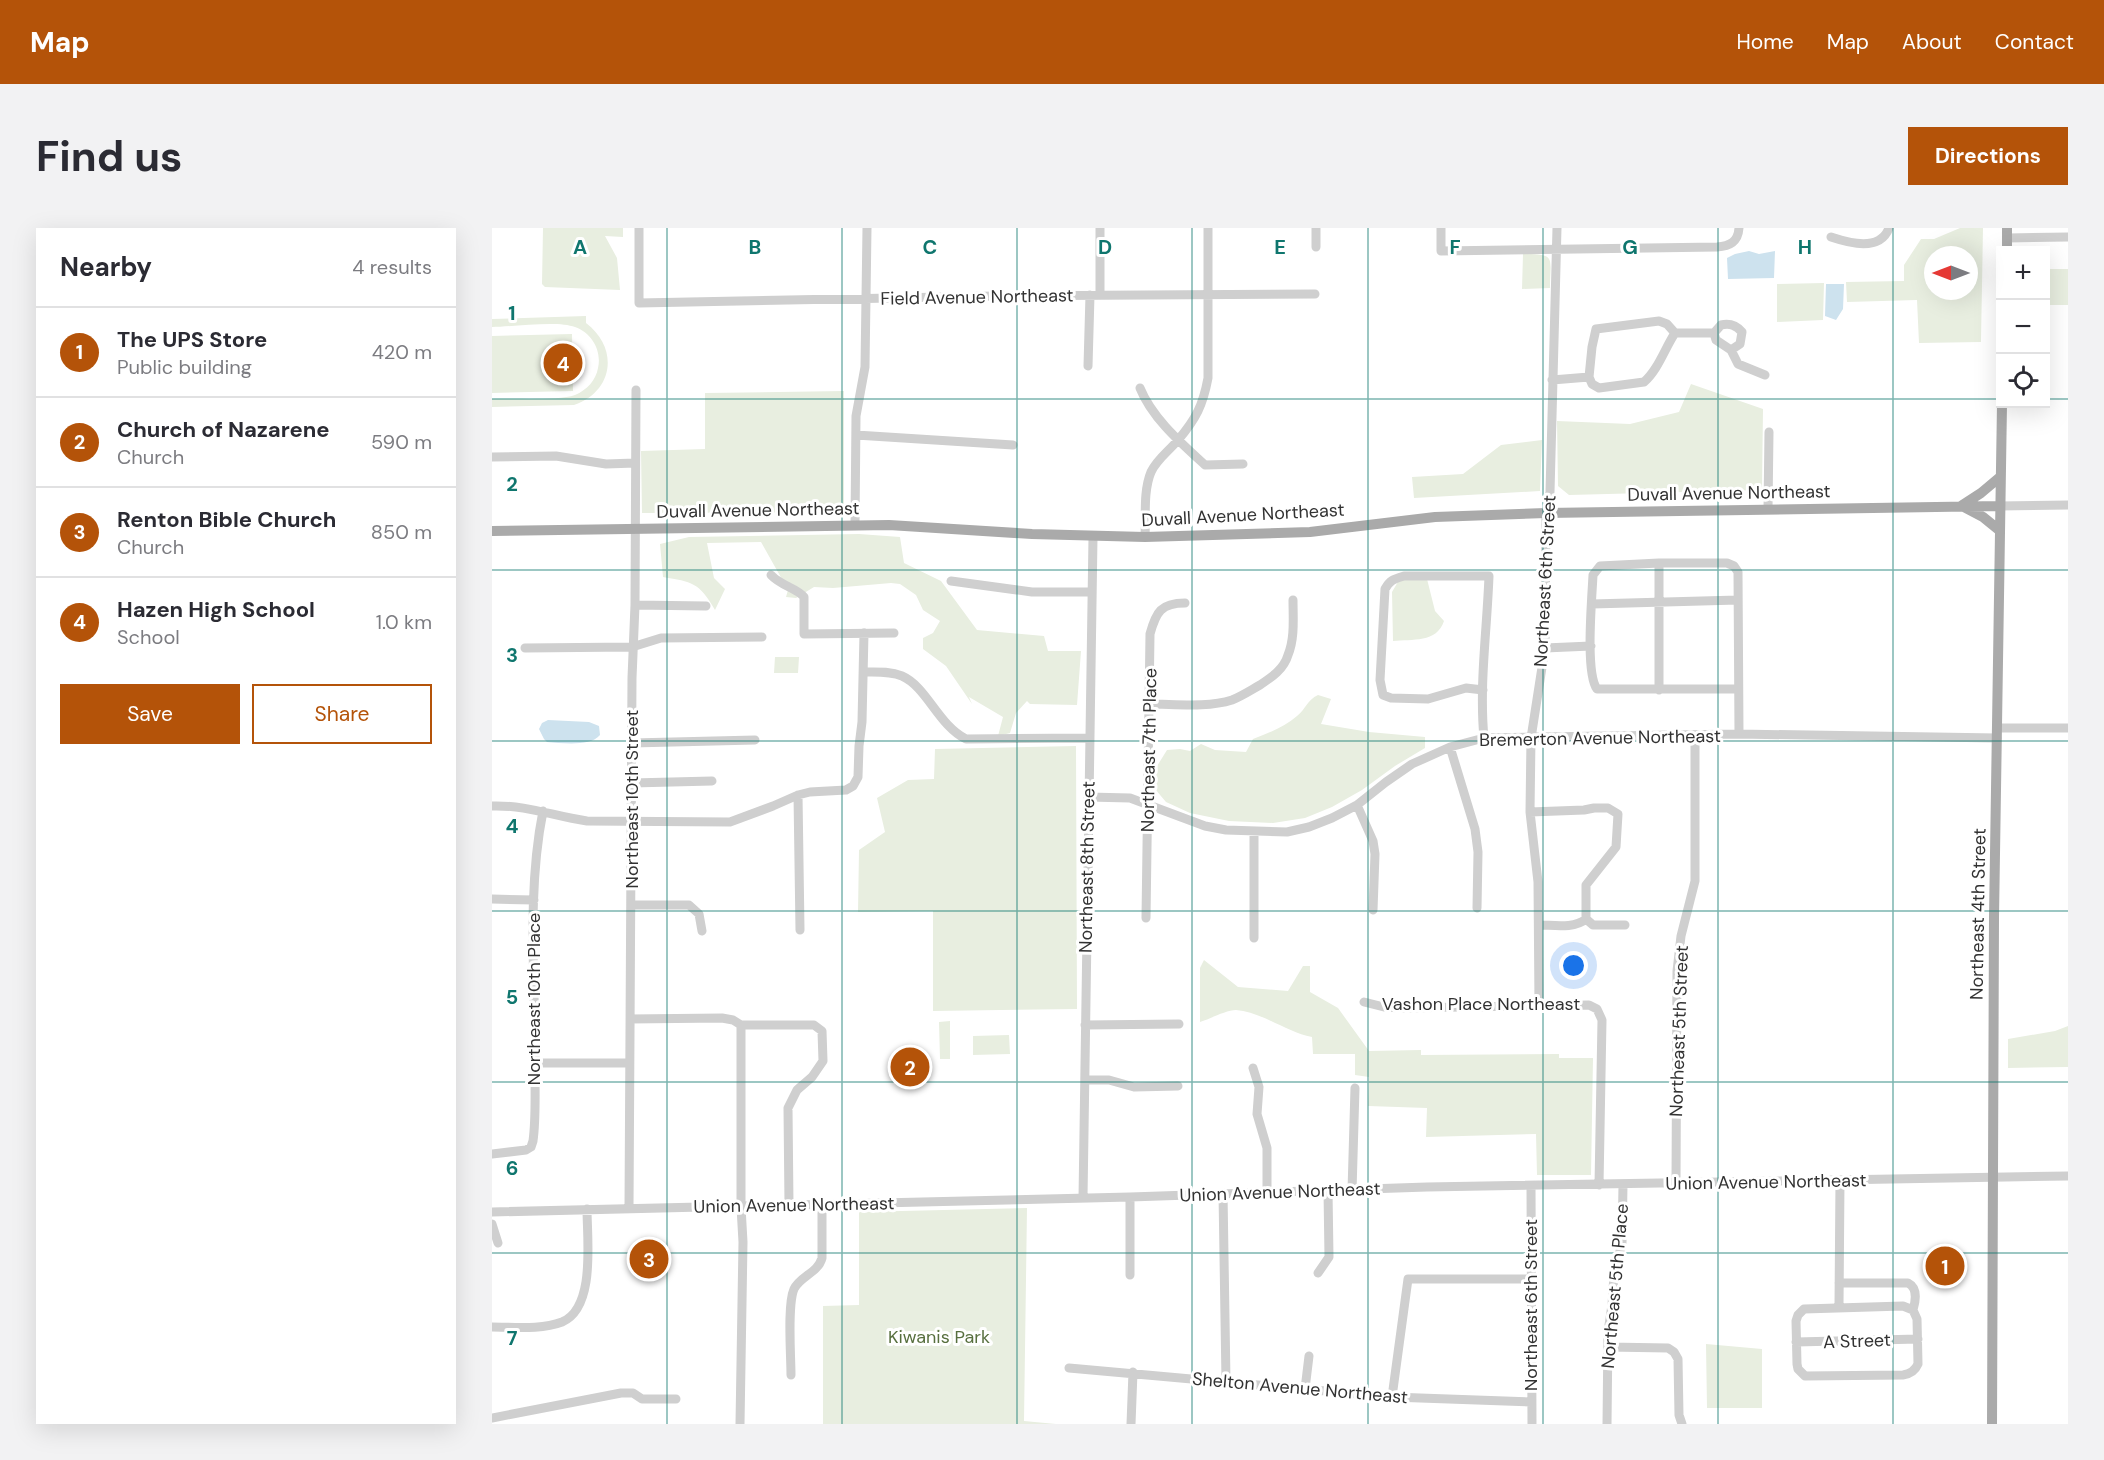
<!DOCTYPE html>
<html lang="en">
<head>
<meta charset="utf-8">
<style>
	:root { --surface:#fff; --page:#f2f2f3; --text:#2b2b33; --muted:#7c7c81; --line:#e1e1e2; --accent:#b45309 }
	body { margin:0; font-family:"DM Sans",sans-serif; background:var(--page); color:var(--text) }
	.controls { position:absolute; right:18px; top:18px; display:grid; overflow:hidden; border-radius:0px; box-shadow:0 6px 24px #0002 }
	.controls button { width:54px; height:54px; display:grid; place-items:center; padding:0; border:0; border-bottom:2px solid var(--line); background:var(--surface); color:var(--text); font:30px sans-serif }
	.compass { position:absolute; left:1432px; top:18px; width:54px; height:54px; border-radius:50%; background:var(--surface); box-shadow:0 6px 24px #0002; rotate:270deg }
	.you { position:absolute; left:1082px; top:738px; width:21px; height:21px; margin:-15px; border:4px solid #fff; border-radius:50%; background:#1a73e8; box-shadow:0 0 0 9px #1a73e833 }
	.badge { display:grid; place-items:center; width:39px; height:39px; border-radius:50%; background:var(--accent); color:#fff; font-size:20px; font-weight:700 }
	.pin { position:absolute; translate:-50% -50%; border:3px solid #fff; box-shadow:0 2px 6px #0006 }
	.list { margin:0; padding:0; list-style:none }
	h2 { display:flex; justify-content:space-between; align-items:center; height:78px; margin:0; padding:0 24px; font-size:26px }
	h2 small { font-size:20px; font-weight:400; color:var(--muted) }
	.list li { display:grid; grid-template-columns:39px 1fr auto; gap:18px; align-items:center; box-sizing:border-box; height:90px; padding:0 24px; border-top:2px solid var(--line) }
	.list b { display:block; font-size:22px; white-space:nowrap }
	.list p { margin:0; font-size:20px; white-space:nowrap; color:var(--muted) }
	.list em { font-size:20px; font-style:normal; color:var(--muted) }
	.actions { display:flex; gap:12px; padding:18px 24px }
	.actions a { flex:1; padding:14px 0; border:2px solid var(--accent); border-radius:0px; text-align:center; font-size:21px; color:var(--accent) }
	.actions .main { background:var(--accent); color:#fff }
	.icon { flex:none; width:33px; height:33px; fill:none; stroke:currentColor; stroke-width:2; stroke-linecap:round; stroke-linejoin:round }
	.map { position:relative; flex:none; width:1576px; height:1196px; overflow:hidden; border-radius:0px }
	header { display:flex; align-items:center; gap:36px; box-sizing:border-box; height:84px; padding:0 30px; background:var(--accent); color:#fff }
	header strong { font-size:28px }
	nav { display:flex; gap:33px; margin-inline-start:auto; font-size:21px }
	.intro { display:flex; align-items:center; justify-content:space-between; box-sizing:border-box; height:144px; padding:0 36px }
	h1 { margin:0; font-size:42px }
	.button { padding:15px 27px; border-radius:0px; background:var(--accent); color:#fff; font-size:21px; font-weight:700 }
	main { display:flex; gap:36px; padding:0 36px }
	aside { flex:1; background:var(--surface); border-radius:0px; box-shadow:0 6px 24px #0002 }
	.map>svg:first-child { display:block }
	.green { fill:#e8eee0; fill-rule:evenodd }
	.water { fill:#cde2ee }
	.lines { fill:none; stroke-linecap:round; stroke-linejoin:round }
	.minor { stroke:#cfcfcf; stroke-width:9 }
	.major { stroke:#aaa; stroke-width:10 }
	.grid { fill:none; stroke:#0f766e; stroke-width:1.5; stroke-opacity:0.55 }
	.labels { text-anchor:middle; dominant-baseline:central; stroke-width:6; stroke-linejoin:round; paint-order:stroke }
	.street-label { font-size:18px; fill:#323232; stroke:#fff }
	.park-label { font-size:18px; fill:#576f3e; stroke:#fff }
	.grid-label { font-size:20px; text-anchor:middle; font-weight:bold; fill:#0f766e; stroke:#fff; stroke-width:6; stroke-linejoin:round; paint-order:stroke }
</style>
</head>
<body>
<header>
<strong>Map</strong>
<nav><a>Home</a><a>Map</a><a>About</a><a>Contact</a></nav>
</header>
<div class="intro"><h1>Find us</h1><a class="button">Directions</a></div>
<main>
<aside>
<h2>Nearby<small>4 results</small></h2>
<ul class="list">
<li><span class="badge">1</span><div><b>The UPS Store</b><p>Public building</p></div><em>420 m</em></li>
<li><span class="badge">2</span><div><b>Church of Nazarene</b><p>Church</p></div><em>590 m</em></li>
<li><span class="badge">3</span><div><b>Renton Bible Church</b><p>Church</p></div><em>850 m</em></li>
<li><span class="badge">4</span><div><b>Hazen High School</b><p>School</p></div><em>1.0 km</em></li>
</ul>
<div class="actions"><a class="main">Save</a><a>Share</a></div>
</aside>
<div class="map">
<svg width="1576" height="1196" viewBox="0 0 1576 1196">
	<rect width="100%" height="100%" fill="#fff"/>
	<path class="green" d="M51,0H131V9L113,8L125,30L128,62L53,59L50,56Z
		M1468,0H1491L1489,114L1427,115L1425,72L1355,74L1354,54L1412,53V37L1429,11H1442ZM1441,27H1477V63H1441Z
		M1031,26C1065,26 1058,29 1058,60L1030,61Z
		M1554,41H1576V77H1554Z
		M1332,55L1331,92L1285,94V56Z
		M94,88V95C127,120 122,163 82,177L0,179V171C20,170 66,173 83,167C95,162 104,152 106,140C110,123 100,105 83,99C65,92 21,99 0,99V91Z
		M80,106L81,163L0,165V108Z
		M1199,156L1271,181L1270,262L1077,267L1066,258L1065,193L1138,196L1187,184Z
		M352,163V284L150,285L149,223L213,221V165Z
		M1050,212L1048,263L922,270L920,249L971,246L1009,217Z
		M367,306L408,309L412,335L449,353L485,402L552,408L556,423H589L585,477L538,476L535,473L524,485L518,505L506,508L511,489L477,469L480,476L454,438L431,421V410L441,405L448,393L431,382L424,367L408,356L399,355L341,360L322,359L304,370L294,369L296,362L269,314L215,315L222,350L233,361L223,382C207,354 200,354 171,349L168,316L197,309Z
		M935,351L943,383L952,393C945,415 920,411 901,413L900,364L907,352Z
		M283,429H307L306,445H282Z
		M826,467L839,471L829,496L877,504L933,509V520L903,538L870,562L840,579L813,590L781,595L737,593L698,585L674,574L663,561L662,543L675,522L688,521L698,523L709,516L723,522L754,524L761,511C776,505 793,499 805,488C814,481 815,472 826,467Z
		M584,518L585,781L441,783V683L366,684L367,622L393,604L385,570L416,552L442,551L443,521Z
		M712,732L746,759L796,763L811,738H818V764L846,780L877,823L929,822V827L1067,826V830H1101L1099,947H1045L1044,906L934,909L935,880L876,878L877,849L863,847V826H821L820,809C794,804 770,784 744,782C734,782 718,791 708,794V740Z
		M458,793V831H448L447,794Z
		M1576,798V839L1516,840V811L1563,803Z
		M517,807L518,826L481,827V808Z
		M535,980L532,1193L564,1196H331V1078L367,1077V984Z
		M1214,1116L1270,1121V1180H1215Z"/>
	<path class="water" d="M1257,23L1267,26L1283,23L1282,50L1236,51L1235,30L1243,26Z
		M1334,56H1352L1351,81L1344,92L1333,88Z
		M56,492L97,494L107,498L108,507C98,519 70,515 55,514L52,511L47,501L50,495Z"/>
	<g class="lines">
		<path class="minor" d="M147,0V75L503,68L823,66
			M949,0V23L1225,19C1238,18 1246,14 1247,0
			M1339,9C1357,15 1388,24 1397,0
			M1515,10L1576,9
			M824,19V0
			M608,67V0
			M1222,105L1229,97C1238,95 1244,97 1250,104L1248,116L1239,122L1246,136L1273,147
			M596,138L598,67
			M1097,149L1100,119L1104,101L1167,93L1175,96L1183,105H1222L1224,112L1239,122
			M1097,149L1100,156L1107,160L1152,154C1166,142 1173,120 1183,105
			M1060,152L1097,149
			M648,160C660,190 689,215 713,237L751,236
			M364,207L521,217
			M0,229L64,228L114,236L143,235
			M1507,278L1576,277
			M1276,281L1277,204
			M363,297L364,188L373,139L375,0
			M653,309C654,289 651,263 659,244C665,231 677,223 686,212C704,191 711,177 716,150V0
			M1167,335V462
			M279,347C289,358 305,360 312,369V406L402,405
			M459,353L540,364H599
			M1100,376L1246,372
			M143,377L214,378
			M33,420L140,419L169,410L270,409
			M1053,420L1099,418
			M372,444C384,444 398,443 410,448C435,459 446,497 474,511L597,510
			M1245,461H1105C1093,445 1100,370 1101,347L1108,338L1167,335H1235L1242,338L1246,344L1247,506
			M991,462L974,460L936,471L899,470L891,467L888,452L893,361C898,352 902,351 912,348H997C995,402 987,457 992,510
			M657,476C683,476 715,480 740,472C750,468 759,462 768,457C780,449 792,441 796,427C803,410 801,390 801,372
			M1505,500H1576
			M140,515L263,512
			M958,519L983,601L986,624L985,680
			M140,555L220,553
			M306,567L308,702
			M596,569L638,570L713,598L734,602L795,604L817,599L840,590L865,577L894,554L920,536L958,519L992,510L1247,506L1505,510
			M865,577L881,613L883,626L881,682
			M0,578C36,577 60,588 95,593L238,594L281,578L306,567L318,564L354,562L361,558L366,549L367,518L370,494L372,405
			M1038,584L1092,582L1102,580H1116L1126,586L1124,619L1094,657V691
			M762,604V710
			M0,671L42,672
			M139,677H197L207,686L210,703
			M654,690L658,406C664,384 669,375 693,375
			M1047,697C1061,697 1082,701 1094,691L1101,697H1133
			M872,774L892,779L910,780L1097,777L1105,781L1110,792L1107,957
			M1047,777L1046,654L1038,584L1039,510L1053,420L1054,285L1058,264L1065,0
			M138,791L230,790L241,792L249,797
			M249,797H322L330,803L331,833L320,849L305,862L296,880L297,977
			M593,797L687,796
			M43,835H137
			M761,840L767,859L765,886L775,920V965
			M593,852H617L642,859L686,858
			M0,926L34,922L39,919L41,913C44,891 43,867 43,844C44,758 34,668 51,583
			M1184,956L1185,743L1189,708L1203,653V508
			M1039,958L1040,1196
			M860,963L863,860
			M731,965L734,1153
			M638,969V1047
			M591,970L601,309
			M137,980L140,450L143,377L144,162
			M0,984L638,969L935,959L1576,948
			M0,996L6,1015
			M826,1045L837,1029L836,963
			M1347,1055H1416C1426,1060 1424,1072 1421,1082L1425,1091L1426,1136C1423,1143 1418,1146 1411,1147L1313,1148L1306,1141L1305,1136L1304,1093L1306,1087L1312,1081L1411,1078L1421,1082
			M1347,1078L1348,952
			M0,1099C22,1099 49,1102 70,1094C104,1080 95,1011 95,981
			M1304,1114L1426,1111
			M1116,1119L1176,1120L1182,1124L1186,1131L1187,1187L1190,1196
			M577,1140L900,1169L1039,1174
			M299,1147C299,1127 295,1077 302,1061C308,1048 326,1045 330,1030V976
			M813,1161L817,1128
			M900,1169L916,1051H1039
			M0,1190L129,1165H141L150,1171H184
			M248,1196L251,1014L249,979V797
			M639,1196L641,1144
			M1115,1196L1116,1104L1120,1077L1122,1047L1130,1015L1131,957"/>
		<path class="major" d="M1515,22V0
			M1469,278L1489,265L1508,249
			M1472,279L1491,289L1507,302
			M0,303L397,297L540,306L653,309L818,304L943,289L1054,285L1507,278
			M1500,1196L1502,690L1510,176"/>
	</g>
	<path class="grid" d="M175,0V1196M350,0V1196M525,0V1196M700,0V1196M876,0V1196M1051,0V1196M1226,0V1196M1401,0V1196M0,171H1508M1554,171H1576M0,342H1576M0,513H1576M0,683H1576M0,854H1576M0,1025H1576"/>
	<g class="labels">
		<g class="street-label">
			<text transform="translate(485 69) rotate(-1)">Field Avenue Northeast</text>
			<text transform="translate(1237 265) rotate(-1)">Duvall Avenue Northeast</text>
			<text transform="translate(266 282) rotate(-1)">Duvall Avenue Northeast</text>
			<text transform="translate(751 287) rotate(-3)">Duvall Avenue Northeast</text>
			<text transform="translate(1053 353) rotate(-87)">Northeast 6th Street</text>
			<text transform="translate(1108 510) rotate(-1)">Bremerton Avenue Northeast</text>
			<text transform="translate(657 522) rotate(-89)">Northeast 7th Place</text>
			<text transform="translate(140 571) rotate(-90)">Northeast 10th Street</text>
			<text transform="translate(595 639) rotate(-89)">Northeast 8th Street</text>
			<text transform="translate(1486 686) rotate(-89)">Northeast 4th Street</text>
			<text transform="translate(42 771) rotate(-90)">Northeast 10th Place</text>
			<text x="989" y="776">Vashon Place Northeast</text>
			<text transform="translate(1187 803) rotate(-88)">Northeast 5th Street</text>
			<text transform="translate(1274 954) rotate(-1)">Union Avenue Northeast</text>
			<text transform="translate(788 964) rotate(-2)">Union Avenue Northeast</text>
			<text transform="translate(302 977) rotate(-1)">Union Avenue Northeast</text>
			<text transform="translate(1123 1058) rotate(-85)">Northeast 5th Place</text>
			<text transform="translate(1039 1077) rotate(-90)">Northeast 6th Street</text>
			<text transform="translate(1365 1113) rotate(-2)">A Street</text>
			<text transform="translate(808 1160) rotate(5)">Shelton Avenue Northeast</text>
		</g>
		<g class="park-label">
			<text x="447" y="1109">Kiwanis Park</text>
		</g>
	</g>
	<g class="grid-label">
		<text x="88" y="26">A</text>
		<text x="263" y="26">B</text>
		<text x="438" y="26">C</text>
		<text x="613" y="26">D</text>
		<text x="788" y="26">E</text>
		<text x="963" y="26">F</text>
		<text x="1138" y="26">G</text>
		<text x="1313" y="26">H</text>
		<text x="20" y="92">1</text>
		<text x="20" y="263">2</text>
		<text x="20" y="434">3</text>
		<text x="20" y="605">4</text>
		<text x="20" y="776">5</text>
		<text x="20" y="947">6</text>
		<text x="20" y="1117">7</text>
	</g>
</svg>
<div class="controls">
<button>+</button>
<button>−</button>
<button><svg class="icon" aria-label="locate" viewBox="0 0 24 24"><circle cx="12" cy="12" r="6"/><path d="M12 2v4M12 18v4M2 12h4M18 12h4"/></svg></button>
</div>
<svg class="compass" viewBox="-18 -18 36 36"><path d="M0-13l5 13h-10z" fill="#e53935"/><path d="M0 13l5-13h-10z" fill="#7c7c81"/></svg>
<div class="you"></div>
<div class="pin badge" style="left:1453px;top:1038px">1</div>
<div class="pin badge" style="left:418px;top:839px">2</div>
<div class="pin badge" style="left:157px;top:1031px">3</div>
<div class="pin badge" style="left:71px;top:135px">4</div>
</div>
</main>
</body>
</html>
